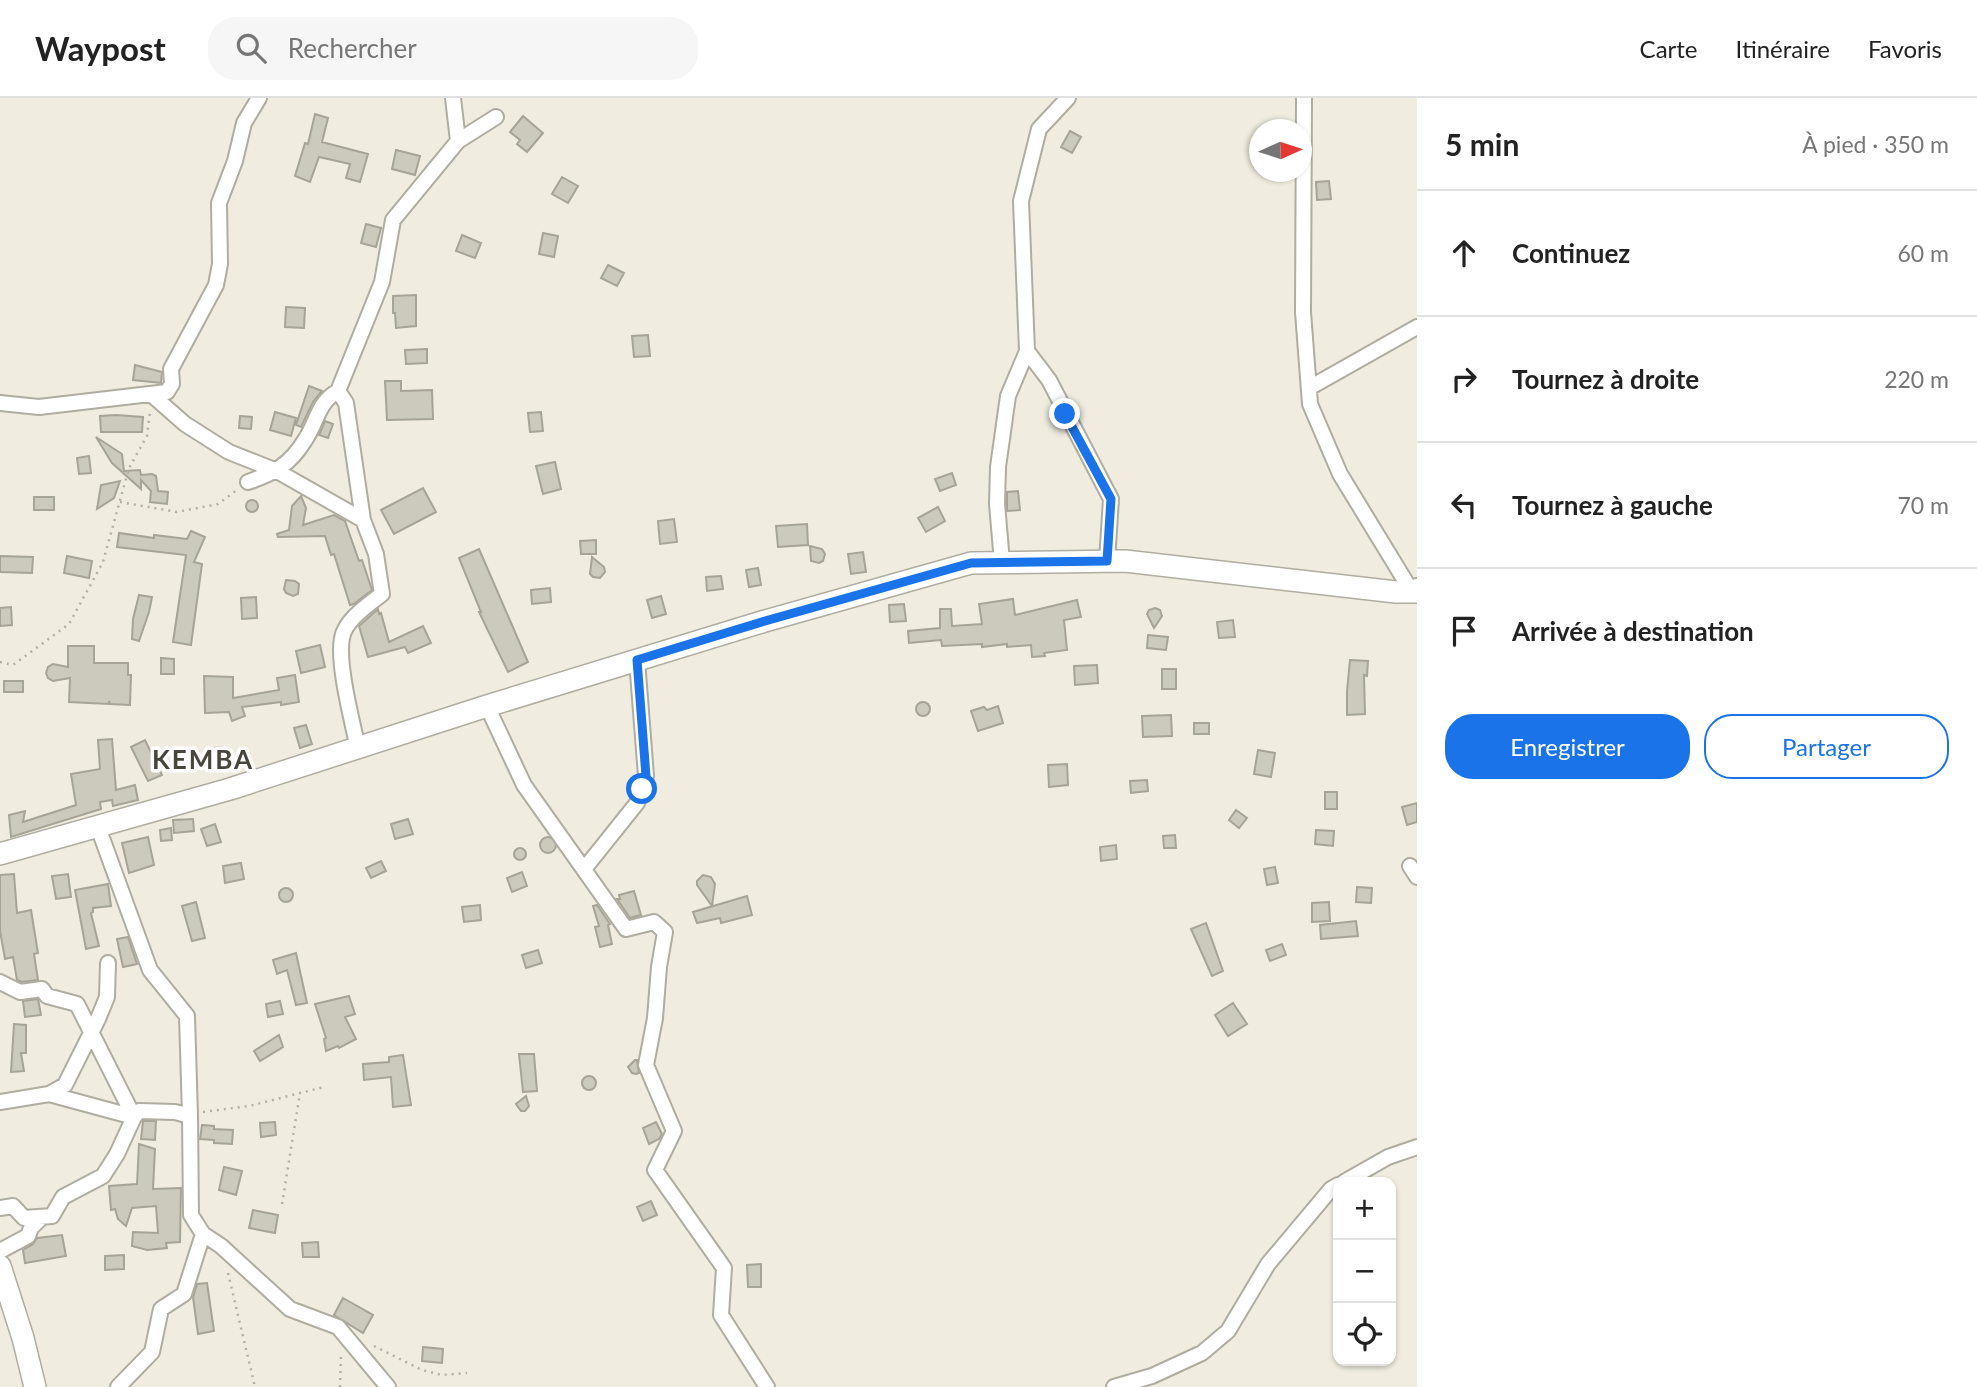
<!DOCTYPE html>
<html lang="fr">
<head>
<meta charset="utf-8">
<style>
	:root { --surface:#fff; --page:#f6f6f6; --text:#222; --muted:#767676; --line:#e0e0e0; --accent:#1a73e8 }
	body { margin:0; font-family:Lato,sans-serif; background:var(--page); color:var(--text) }
	.controls { position:absolute; right:21px; bottom:21px; display:grid; overflow:hidden; border-radius:14px; box-shadow:0 2px 5px #0004 }
	.controls button { width:63px; height:63px; display:grid; place-items:center; padding:0; border:0; border-bottom:2px solid var(--line); background:var(--surface); color:var(--text); font:35px sans-serif }
	.compass { position:absolute; left:1249px; top:21px; width:63px; height:63px; border-radius:50%; background:var(--surface); box-shadow:0 2px 5px #0004; rotate:87deg }
	.stop { position:absolute; width:21px; height:21px; margin:-16px; border:5px solid #1a73e8; border-radius:50%; background:#fff }
	.stop.end { background:#1a73e8; border-color:#fff; box-shadow:0 2px 7px #0008 }
	.list { margin:0; padding:0; list-style:none }
	h2 { display:flex; justify-content:space-between; align-items:center; height:91px; margin:0; padding:0 28px; font-size:30px }
	h2 small { font-size:23px; font-weight:400; color:var(--muted) }
	.list li { display:grid; grid-template-columns:46px 1fr auto; gap:21px; align-items:center; box-sizing:border-box; height:126px; padding:0 28px; border-top:2px solid var(--line) }
	.list b { display:block; font-size:26px; white-space:nowrap }
	.list em { font-size:23px; font-style:normal; color:var(--muted) }
	.actions { display:flex; gap:14px; padding:21px 28px }
	.actions a { flex:1; padding:16px 0; border:2px solid var(--accent); border-radius:28px; text-align:center; font-size:24px; color:var(--accent) }
	.actions .main { background:var(--accent); color:#fff }
	.icon { flex:none; width:38px; height:38px; fill:none; stroke:currentColor; stroke-width:2; stroke-linecap:round; stroke-linejoin:round }
	.map { position:relative; flex:none; width:1417px; height:1289px; overflow:hidden }
	header { display:flex; align-items:center; gap:42px; box-sizing:border-box; height:98px; padding:0 35px; background:var(--surface); border-bottom:2px solid var(--line) }
	header strong { font-size:33px }
	nav { display:flex; gap:38px; margin-inline-start:auto; font-size:24px }
	.search { width:490px; height:63px; background:var(--page); display:flex; align-items:center; gap:18px; box-sizing:border-box; padding:0 24px; border-radius:28px; color:var(--muted); font-size:26px }
	main { display:flex }
	aside { flex:1; background:var(--surface) }
	.map>svg:first-child { display:block }
	.building { fill:#ccc9bd; stroke:#a6a397; stroke-width:2 }
	.lines { fill:none; stroke-linecap:round; stroke-linejoin:round }
	.minor-casing { stroke:#afaca0; stroke-width:18 }
	.secondary-casing { stroke:#afaca0; stroke-width:24 }
	.path { stroke:#b2b0a6; stroke-width:2.5; stroke-dasharray:2 5; stroke-linecap:butt }
	.minor { stroke:#fff; stroke-width:14 }
	.secondary { stroke:#fff; stroke-width:21 }
	.route { stroke:#1a73e8; stroke-width:9 }
	.labels { text-anchor:middle; dominant-baseline:central; stroke-width:7; stroke-linejoin:round; paint-order:stroke }
	.district-label { font-size:26px; font-weight:bold; letter-spacing:2px; fill:#48453b; stroke:#fff }
</style>
</head>
<body>
<header>
<strong>Waypost</strong>
<div class="search"><svg class="icon" aria-label="search" viewBox="0 0 24 24"><circle cx="10" cy="10" r="6"/><path d="M15 15l6 6"/></svg>Rechercher</div>
<nav><a>Carte</a><a>Itinéraire</a><a>Favoris</a></nav>
</header>
<main>
<div class="map">
<svg width="1417" height="1289" viewBox="0 0 1417 1289">
	<rect width="100%" height="100%" fill="#f0ede0"/>
	<path class="building" d="M315,16L328,20L322,44L368,56L360,84L346,80L350,66L319,59L310,84L295,78L305,45L308,46Z
		M523,18L543,35L527,54L517,46L520,42L510,34Z
		M1070,33L1081,39L1072,55L1061,49Z
		M396,52L420,58L415,77L392,71Z
		M562,79L578,88L568,105L552,96Z
		M1329,83L1331,101L1317,102L1316,84Z
		M366,126L381,130L376,149L361,145Z
		M543,135L558,138L554,159L539,156Z
		M462,137L481,145L475,160L456,153Z
		M608,167L624,175L617,188L601,180Z
		M416,197V228L396,230L395,215H393V198Z
		M286,209L305,210L304,230L285,229Z
		M648,237L650,258L634,259L632,238Z
		M427,251V265L406,266L405,252Z
		M135,267L162,274L161,285L133,282Z
		M385,283H401V293L432,292L433,321L387,322Z
		M309,288L322,293L313,304L301,329L296,327Z
		M275,314L296,320L291,338L270,332Z
		M541,314L543,333L530,334L528,315Z
		M116,317L143,319L142,334H101L100,318Z
		M240,318L252,319L251,331L239,330Z
		M325,323L333,326L328,340L319,337Z
		M96,339L122,356L124,373L140,372L141,377L152,376L156,378L158,393L168,394L167,406L150,404L151,393L141,382V391L112,365Z
		M89,358L91,375L79,376L77,360Z
		M555,364L561,391L543,396L536,368Z
		M952,375L956,387L940,393L935,381Z
		M120,383L114,400L97,411L101,387Z
		M423,390L436,414L394,436L381,412Z
		M1018,393L1020,412L1007,413V394Z
		M301,398L306,410L303,427L334,417L345,423L359,463L362,462L372,492L354,506L350,507L334,456L331,457L325,438L278,439L277,436L289,432L292,408Z
		M34,399H54V412H34Z
		M246 408a6 6 0 1 1 12 0a6 6 0 1 1-12 0Z
		M938,409L945,423L926,434L918,420Z
		M674,421L677,444L660,446L658,423Z
		M807,426L808,447L778,449L776,428Z
		M191,433L205,439L194,464L202,466L191,547L173,544L186,457L117,449L119,435L154,440V437L187,441Z
		M596,442V456H581L580,443Z
		M810,448L822,451L825,456L823,463L819,465L811,463Z
		M479,451L528,564L508,574L479,514H481L459,460Z
		M863,454L866,474L851,476L848,456Z
		M0,458L33,459L32,475L0,474Z
		M67,458L92,463L89,480L64,475Z
		M592,459L604,469L605,474L600,480L593,479L590,476Z
		M758,470L761,487L749,489L746,472Z
		M721,478L723,491L707,493L706,479Z
		M286,482L295,483L299,486L298,496L293,498L286,495L284,491Z
		M550,490L551,504L532,506L531,492Z
		M139,497L152,499L149,514L139,543L132,541L133,521Z
		M661,498L666,516L652,520L647,502Z
		M256,499L257,520L242,521L241,500Z
		M1013,501L1015,517L1077,502L1081,519L1064,522L1067,552L1044,555L1045,558L1032,559L1031,547L1007,549V546L982,549V546L942,548L941,542L909,545L908,533L940,530V511H951L952,528L982,526L979,506Z
		M904,506L906,523L890,524L889,507Z
		M11,509L12,527L0,528V510Z
		M1155,510L1160,512L1162,518L1154,530L1147,516L1149,512Z
		M378,511L379,516L381,515L389,544L423,528L431,545L408,555L405,549L368,559L359,528Z
		M1233,522L1235,539L1219,540L1217,524Z
		M1148,537L1168,539L1166,552L1147,550Z
		M320,547L325,569L301,575L296,553Z
		M68,548H94V565H128V577H131L130,607L110,606L109,603V606L69,604L70,580L53,583L48,580L46,575L48,569L53,566L68,569Z
		M161,560L174,561V576H161Z
		M1350,562L1368,563L1367,578L1364,577L1365,616L1347,617V593Z
		M1097,567L1098,585L1075,587L1074,568Z
		M1162,571H1176V591H1162Z
		M295,577L299,604L281,607V604L242,609L245,618L232,623L229,614L205,615L204,578L233,579V600L279,592L277,580Z
		M4,583H23V594H4Z
		M916 611a7 7 0 1 1 14 0a7 7 0 1 1-14 0Z
		M998,608L1003,625L978,633L971,613L984,609L987,612Z
		M1171,617L1172,638L1143,639L1142,618Z
		M1194,625H1209V636H1194Z
		M306,627L312,646L300,650L294,630Z
		M112,641L116,692L135,687L138,702L113,708L112,702L100,704L101,711L11,739L9,717L25,713L23,724L76,707L71,676L100,671L98,642Z
		M145,642L162,677L148,683L131,649Z
		M210 658a9 9 0 1 1 18 0a9 9 0 1 1-18 0Z
		M1258,652L1275,655L1271,679L1254,676Z
		M1067,666L1068,687L1049,689L1048,667Z
		M1147,682L1148,693L1131,695L1130,683Z
		M1325,694H1337V711H1325Z
		M1417,705V724L1407,727L1402,709Z
		M1236,712L1247,720L1239,730L1229,722Z
		M193,721L194,733L174,735L173,722Z
		M408,721L413,736L395,741L391,726Z
		M215,726L221,744L207,748L201,731Z
		M171,730L172,742L161,743L160,732Z
		M1316,732L1334,733L1333,748L1315,746Z
		M1175,737L1176,750H1164L1163,738Z
		M148,739L154,767L129,775L122,745Z
		M540 747a8 8 0 1 1 16 0a8 8 0 1 1-16 0Z
		M1116,747L1117,761L1101,763L1100,749Z
		M514 756a6 6 0 1 1 12 0a6 6 0 1 1-12 0Z
		M381,763L386,773L371,780L366,770Z
		M241,765L244,781L225,785L223,768Z
		M1275,769L1278,785L1267,787L1264,771Z
		M522,774L527,788L512,794L507,780Z
		M14,776L17,815L31,812L38,855L34,856L38,882L22,884L17,882L13,859L5,861L0,833V777Z
		M68,776L71,799L56,801L52,778Z
		M703,777L711,779L715,786L712,808L697,787V783Z
		M108,786L111,808L93,810V814L91,815L99,848L86,851L75,792Z
		M1357,789L1372,790L1371,805L1356,804Z
		M279 797a7 7 0 1 1 14 0a7 7 0 1 1-14 0Z
		M634,793L641,817L630,820L617,801H620L619,797Z
		M747,798L752,817L721,825L720,820L697,825L693,814Z
		M196,804L205,840L192,843L182,808Z
		M1329,804L1330,823L1312,824V805Z
		M480,807L481,822L464,824L462,809Z
		M597,807L610,826L608,827L612,846L600,849L595,829L599,828L593,808Z
		M1356,823L1358,838L1321,841L1320,827Z
		M1206,825L1223,873L1212,878L1191,831Z
		M128,839L137,866L123,869L117,841Z
		M1282,846L1286,857L1270,863L1266,852Z
		M538,852L542,865L526,870L522,857Z
		M296,855L307,905L296,907L287,872L277,876L273,862Z
		M349,898L355,916L345,919L356,941L339,950L338,948L326,953L324,941L326,940L315,906Z
		M38,901L41,917L25,919L23,903Z
		M280,903L283,916L268,919L266,906Z
		M1233,905L1247,926L1228,938L1215,917Z
		M14,926L26,927V955H21L24,973L11,974Z
		M279,937L283,949L260,963L254,953Z
		M519,956H534L537,993L523,994Z
		M403,957L411,1007L393,1009L391,979L364,982L363,966L389,964V959Z
		M635,962H637L639,975L636,976L632,975L628,969Z
		M582 985a7 7 0 1 1 14 0a7 7 0 1 1-14 0Z
		M526,998L529,1008L525,1013H521L516,1006Z
		M143,1023H156L155,1042L141,1041Z
		M275,1024L276,1037L261,1039L260,1025Z
		M656,1024L662,1036L659,1041L649,1046L643,1030Z
		M202,1027L214,1028V1031L233,1032L232,1046L214,1045V1042L200,1041Z
		M139,1046L155,1051L153,1091L181,1090L180,1144L166,1145L167,1150L147,1152L132,1148L133,1134L158,1135L156,1108L132,1110L126,1128L118,1121L115,1111L111,1112L109,1088L137,1086Z
		M224,1069L242,1073L236,1097L219,1092Z
		M651,1103L657,1117L643,1123L637,1109Z
		M253,1112L278,1117L275,1135L249,1130Z
		M62,1137L66,1158L25,1165L23,1152L33,1146L37,1140Z
		M318,1144L319,1159H303L302,1145Z
		M124,1157V1171L105,1172V1158Z
		M761,1166V1189H748L747,1167Z
		M207,1185L214,1233L198,1236L193,1199L197,1186Z
		M343,1200L373,1217L363,1235L334,1217Z
		M423,1249L443,1251L442,1265L422,1263Z"/>
	<g class="lines">
		<defs>
			<path id="minor" d="M453,0L458,43
				M1068,0L1039,31L1021,103L1027,253L1049,282L1111,401L1107,463
				M1304,0L1303,214L1310,306L1340,376L1412,494L1416,488
				M1309,290L1417,229
				M338,293L346,305L363,422L376,456L382,496C368,507 345,522 342,540C337,565 352,623 358,650
				M152,297L185,326L229,354L277,373L363,422
				M0,305L39,309L167,294L172,286L171,271L216,187L220,166L219,105L235,63L244,25L259,0
				M248,384C274,375 290,367 305,342C318,323 317,305 338,293L382,184L393,122L458,43L496,19
				M1002,464L997,406L998,369L1008,298L1027,253
				M487,608L524,687L626,831L654,824L665,834L659,869L655,920L646,967L674,1033L655,1072L724,1170L721,1217L767,1289
				M98,729L150,872L187,918L190,1018
				M1410,768L1417,779
				M585,770L637,705L646,678L637,562
				M0,884L20,894L42,891L47,898L77,906L134,1019L117,1056L103,1078L63,1099L52,1118L24,1120L13,1108L0,1110
				M49,996L65,987L98,921L107,899L108,865
				M0,1004L49,996L134,1019L139,1013L175,1014L190,1018L191,1117L203,1136L221,1148L290,1211L338,1229L388,1289
				M1344,1084L1388,1059L1417,1049
				M0,1153L28,1138L31,1130L41,1120
				M118,1289L152,1254L161,1211L184,1196L203,1136
				M1114,1289L1152,1278L1202,1255L1228,1233L1268,1166L1331,1091L1338,1087"/>
			<path id="secondary" d="M0,756L230,691L487,608L765,523L971,465L1125,463L1396,494H1417
				M0,1168L23,1240L35,1289"/>
		</defs>
		<use href="#minor" class="minor-casing"/>
		<use href="#secondary" class="secondary-casing"/>
		<path class="path" d="M120,404L177,414L218,406L237,392
			M0,564L13,567L69,526L103,464L129,370L147,338L150,314
			M203,1014L249,1008L324,989
			M282,1106L300,995
			M228,1175L255,1289
			M374,1248L422,1272L442,1277L467,1275
			M340,1289L341,1256"/>
		<use href="#minor" class="minor"/>
		<use href="#secondary" class="secondary"/>
	</g>
	<g class="lines">
		<path class="route" d="M642,691L646,678L637,562L765,523L971,465L1107,463L1111,401L1065,316"/>
	</g>
	<g class="labels">
		<g class="district-label">
			<text x="203" y="661">KEMBA</text>
		</g>
	</g>
</svg>
<div class="controls">
<button>+</button>
<button>−</button>
<button><svg class="icon" aria-label="locate" viewBox="0 0 24 24"><circle cx="12" cy="12" r="6"/><path d="M12 2v4M12 18v4M2 12h4M18 12h4"/></svg></button>
</div>
<svg class="compass" viewBox="-18 -18 36 36"><path d="M0-13l5 13h-10z" fill="#e53935"/><path d="M0 13l5-13h-10z" fill="#767676"/></svg>
<div class="stop" style="left:642px;top:691px"></div>
<div class="stop end" style="left:1065px;top:316px"></div>
</div>
<aside>
<h2>5 min<small>À pied · 350 m</small></h2>
<ul class="list">
<li><svg class="icon" aria-label="ahead" viewBox="0 0 24 24"><path d="M12 20V5M6 11l6-6 6 6"/></svg><div><b>Continuez</b></div><em>60 m</em></li>
<li><svg class="icon" aria-label="right" viewBox="0 0 24 24"><path d="M7 20v-9h11M14 6l5 5-5 5"/></svg><div><b>Tournez à droite</b></div><em>220 m</em></li>
<li><svg class="icon" aria-label="left" viewBox="0 0 24 24"><path d="M17 20v-9H6M10 6l-5 5 5 5"/></svg><div><b>Tournez à gauche</b></div><em>70 m</em></li>
<li><svg class="icon" aria-label="arrive" viewBox="0 0 24 24"><path d="M6 21V4h12l-3 4 3 4H6"/></svg><div><b>Arrivée à destination</b></div></li>
</ul>
<div class="actions"><a class="main">Enregistrer</a><a>Partager</a></div>
</aside>
</main>
</body>
</html>
